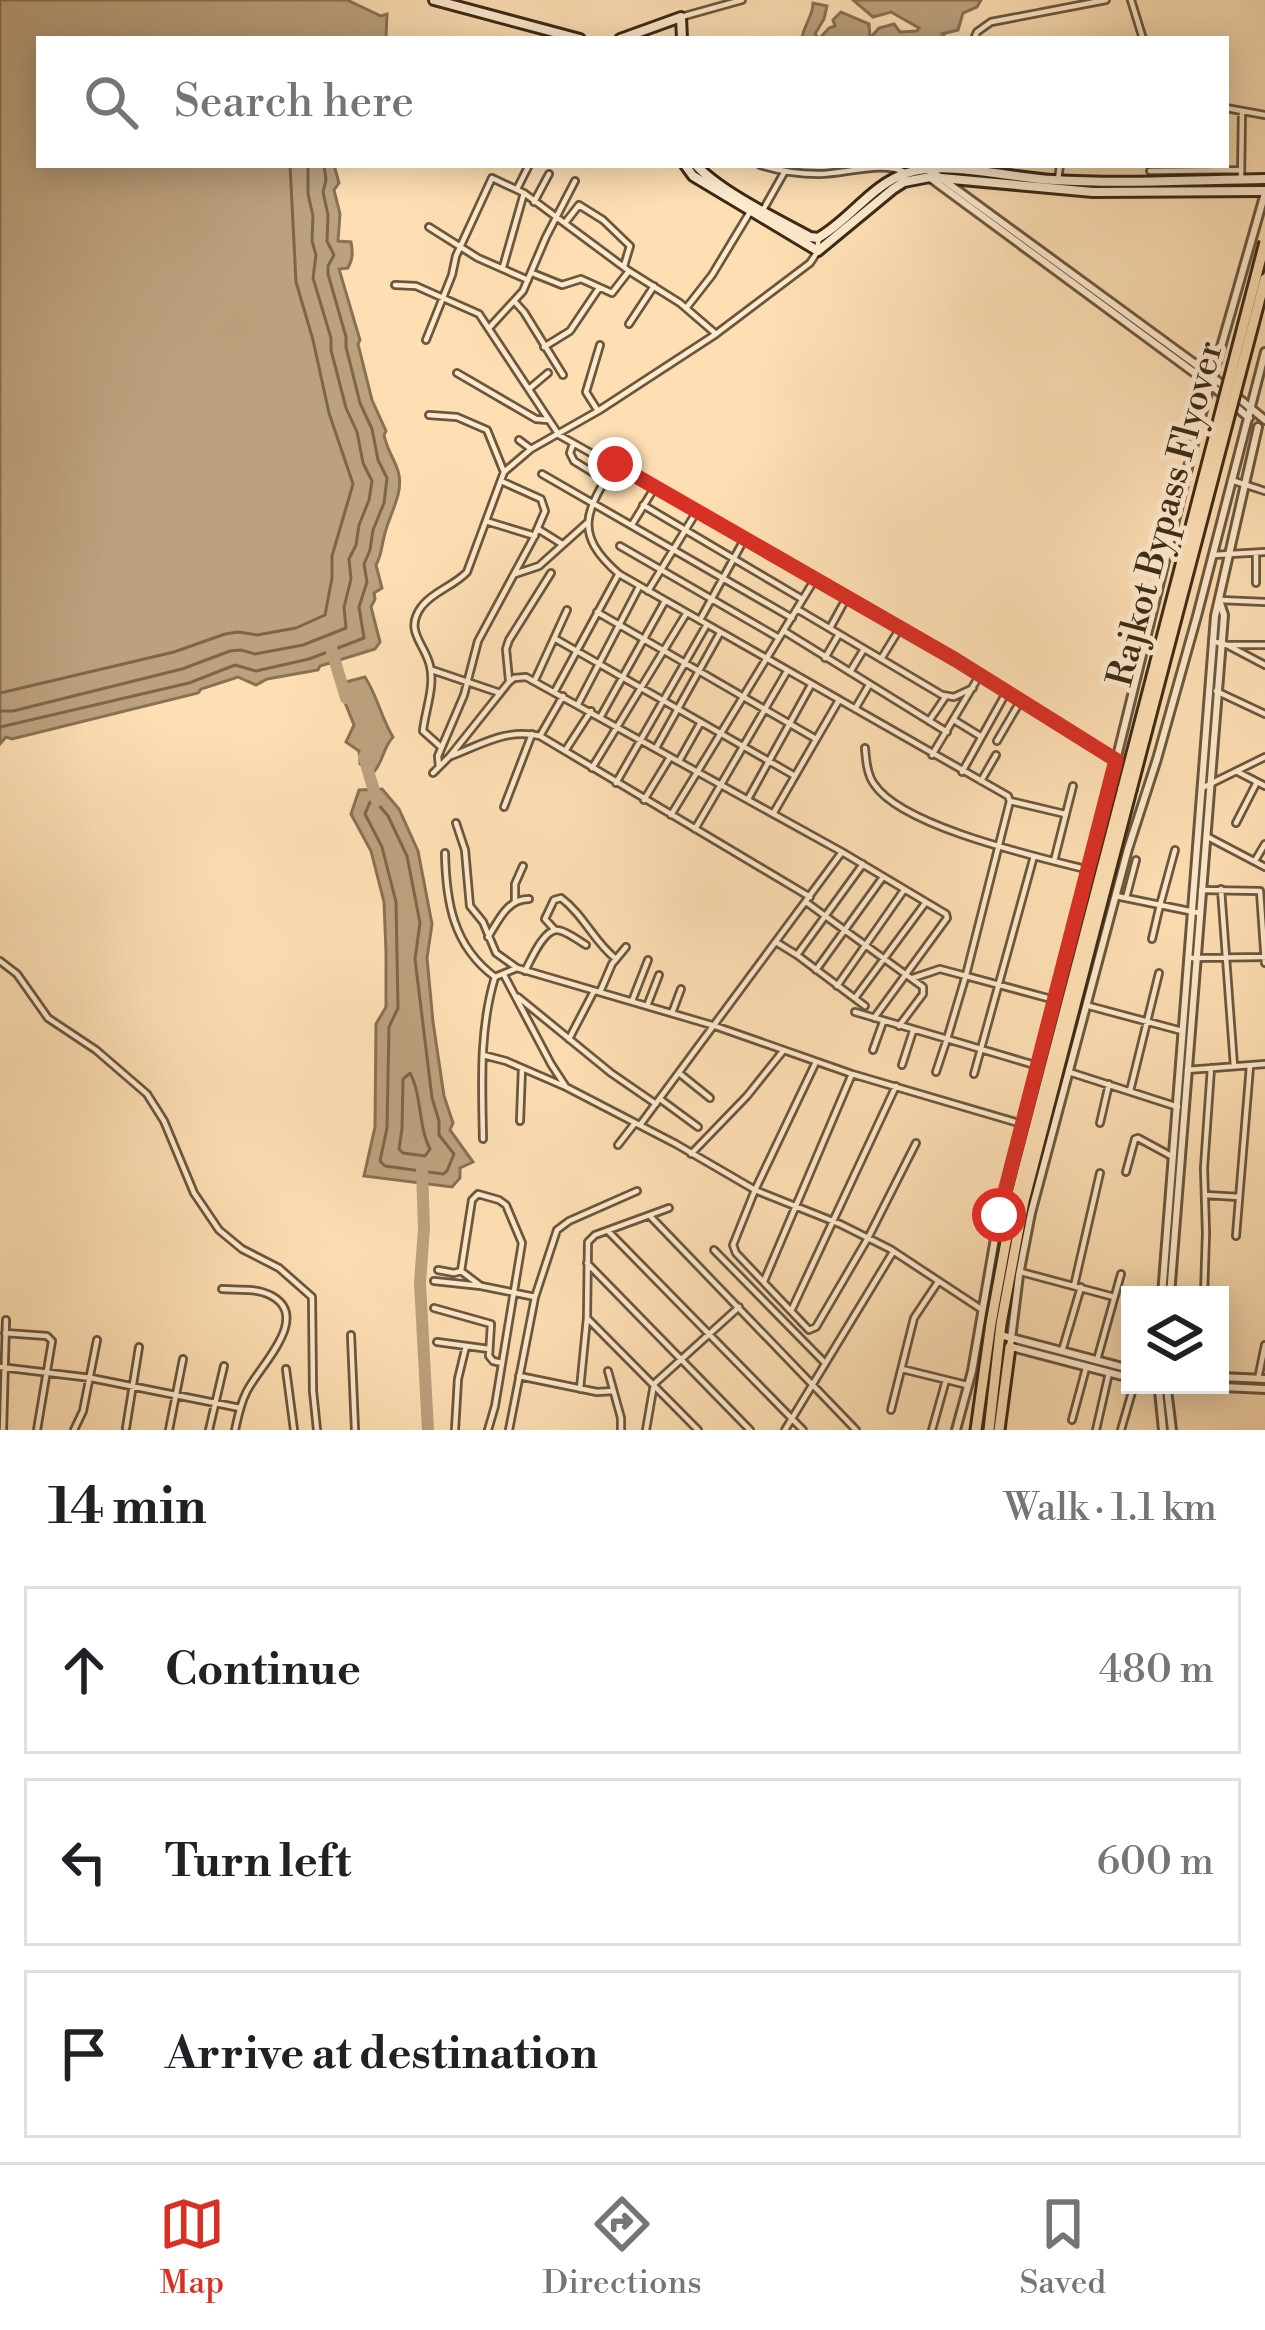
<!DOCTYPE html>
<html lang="en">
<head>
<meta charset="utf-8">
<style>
	:root { --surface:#fff; --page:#f2f2f2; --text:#202124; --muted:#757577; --line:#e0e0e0; --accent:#d93025 }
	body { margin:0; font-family:"Libre Bodoni",serif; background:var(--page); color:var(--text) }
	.controls { position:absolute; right:36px; bottom:36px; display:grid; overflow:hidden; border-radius:0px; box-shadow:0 6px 30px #0003 }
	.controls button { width:108px; height:108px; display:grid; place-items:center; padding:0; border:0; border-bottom:3px solid var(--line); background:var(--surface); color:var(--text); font:60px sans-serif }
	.stop { position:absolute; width:36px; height:36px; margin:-27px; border:9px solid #d93025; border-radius:50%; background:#fff }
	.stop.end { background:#d93025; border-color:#fff; box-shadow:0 3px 12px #0008 }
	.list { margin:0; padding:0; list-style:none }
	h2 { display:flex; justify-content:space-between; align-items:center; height:156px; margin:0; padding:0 48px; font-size:51px }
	h2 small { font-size:39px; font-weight:400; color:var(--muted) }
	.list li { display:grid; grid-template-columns:78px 1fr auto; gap:36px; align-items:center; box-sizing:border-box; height:168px; margin:0 24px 24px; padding:0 24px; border:3px solid var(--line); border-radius:0px }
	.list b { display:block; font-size:45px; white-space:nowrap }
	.list em { font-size:39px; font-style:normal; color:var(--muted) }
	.icon { flex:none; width:66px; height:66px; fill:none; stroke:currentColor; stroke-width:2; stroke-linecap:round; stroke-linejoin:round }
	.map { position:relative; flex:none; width:1265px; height:1430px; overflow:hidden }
	.search { position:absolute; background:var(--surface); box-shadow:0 6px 30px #0003; left:36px; right:36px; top:36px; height:132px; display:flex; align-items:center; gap:30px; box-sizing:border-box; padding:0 42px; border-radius:0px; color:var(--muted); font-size:45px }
	.sheet { height:732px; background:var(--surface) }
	nav { display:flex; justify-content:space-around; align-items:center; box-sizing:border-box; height:168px; border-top:3px solid var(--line); background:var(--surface); font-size:33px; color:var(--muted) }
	nav a { display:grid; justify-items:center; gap:6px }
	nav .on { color:var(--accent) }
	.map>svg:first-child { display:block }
	.water { fill:#bca17e; stroke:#897154; stroke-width:3 }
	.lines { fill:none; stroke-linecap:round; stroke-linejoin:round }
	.shore { stroke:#7c664a; stroke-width:3 }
	.river { stroke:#bca17e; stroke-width:12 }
	.minor-casing { stroke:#6c573d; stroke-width:10 }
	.tertiary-casing { stroke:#6c573d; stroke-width:12 }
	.secondary-casing { stroke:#3c2a15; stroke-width:14 }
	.primary-casing { stroke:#3c2a15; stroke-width:15 }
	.trunk-casing { stroke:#3c2a15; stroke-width:15 }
	.minor { stroke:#feeace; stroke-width:4.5 }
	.tertiary { stroke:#feeace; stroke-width:6 }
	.secondary { stroke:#feeace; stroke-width:8 }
	.primary { stroke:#fedfb4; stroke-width:9 }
	.trunk { stroke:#fedfb4; stroke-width:9 }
	.trunk-bridge-casing { stroke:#3c2a15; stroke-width:15; stroke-linecap:butt }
	.trunk-bridge { stroke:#fedfb4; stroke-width:9 }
	.route { stroke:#d93025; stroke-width:15 }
	.labels { text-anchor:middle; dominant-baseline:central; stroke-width:10; stroke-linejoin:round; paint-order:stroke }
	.street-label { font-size:36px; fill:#3c2a15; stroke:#feeace }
</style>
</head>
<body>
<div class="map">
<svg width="1265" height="1430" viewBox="0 0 1265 1430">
	<rect width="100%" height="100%" fill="#fedfb4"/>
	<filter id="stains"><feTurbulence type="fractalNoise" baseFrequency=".00167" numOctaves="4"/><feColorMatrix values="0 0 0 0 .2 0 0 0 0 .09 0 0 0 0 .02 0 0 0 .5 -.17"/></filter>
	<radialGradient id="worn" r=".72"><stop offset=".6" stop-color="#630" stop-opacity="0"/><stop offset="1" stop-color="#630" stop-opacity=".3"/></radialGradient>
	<path class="water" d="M0,0H347L381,16L387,14L386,37L383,39H39V165H334L339,183L334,190L340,214L338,241L351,242C353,253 353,259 348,268L339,269L360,340L358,344L372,400L386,431L384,435C387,450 394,458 398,471C405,493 388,516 384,537C381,548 382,554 376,565L382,588L374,593L375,599L371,607L380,642L375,649L320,666L318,670L267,679L256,685L238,677L201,689L198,693L12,739L6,737L0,744Z
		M853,0H981L977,7L963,13L958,30L942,34L946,39H802C803,26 813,17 813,3L827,6L824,19L815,34L819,39L829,28L835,26L833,20L841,12L869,24L870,38L879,28L894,24L900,32L917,31L919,28L891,12L873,17Z
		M365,677C378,697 381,718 393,737C382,749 384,761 373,773L360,764L359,751L346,742L354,725L342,695V683Z
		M382,789L399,809L418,851L432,924L427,958L433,1022L444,1096L453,1123L450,1130L473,1162L460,1168V1178L452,1187L364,1176L375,1127L376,1024L386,1007V952L384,902L371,851L351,814L359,790Z"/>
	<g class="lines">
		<path class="shore" d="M0,693L174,652L225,634L238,632L257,635L296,628L325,615L332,578V556L353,484L329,413L313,340L296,282L290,165
			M0,711H13L182,669L230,651L241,650L255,654L303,645L346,628L344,607L351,579L349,559L356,545L359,525L369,500L372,481L363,463L357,432L346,408L331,350V338L313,278L316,255L312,241L313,216L308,194V165
			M0,727L189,683L235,665L256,671L309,659L364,638L359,607L367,582L364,564L370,550L373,530L384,503L387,478L378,460L372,429L360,403L346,347V337L328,274V266L334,255L327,241L328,215L323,192L326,180L324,165
			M370,802L377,803L388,816L407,856L420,923L415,959L432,1098L439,1121V1135L454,1154L447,1171L443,1174L385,1166L380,1161L387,1128L389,1027L398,1008L396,902L382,847L365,814Z
			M410,1073C422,1095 418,1126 430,1149L425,1156L403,1153L399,1149L402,1129L403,1079Z"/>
		<path class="river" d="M331,648L346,698
			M364,757L377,801
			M422,1170L424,1228L420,1283L428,1430"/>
		<defs>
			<path id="minor" d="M1131,0L1143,39
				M681,17L742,0
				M974,39L977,32L991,22L1106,0
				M1226,108L1265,115
				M760,165C779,171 798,174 819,174C846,174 882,160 907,173
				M1150,171L1240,170
				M1241,179L1242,111
				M1058,180L1060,165
				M517,189L529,165
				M534,202L549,174
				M763,210L785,171
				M565,223L579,205L603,220L630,246L624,266
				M429,227L478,258L528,280
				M503,267L524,193
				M532,273L562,285L581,279L612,293L629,271
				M395,285L416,286L479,314L559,435L956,660L1116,760
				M515,302L524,312L563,375
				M687,307L712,275L750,212
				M629,324L654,286
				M490,327L523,291L546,237L575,181
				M426,340L452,275L456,256L492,178L524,193L629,271L680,303L716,334
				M544,347L570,331L599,288
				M457,373L536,419L548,420
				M529,389L548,373
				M598,411L586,392L600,345
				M429,415L457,417L487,430L504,472
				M519,440L531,449
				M573,444L570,453L574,461L605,480
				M615,464C586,511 572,533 619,574L1008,796L1010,801L966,975L947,1039L1038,1066
				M542,474L792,618
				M1231,480L1265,491
				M643,505L802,599
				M489,522L535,536
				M633,523L655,487
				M538,529L562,544
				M620,546L779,638
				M1213,555L1265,552
				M515,574L539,566L587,523
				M1256,583V553
				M648,591L697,511
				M1220,600L1265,602
				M797,609L942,695L954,697L973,688
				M597,612L816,739
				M700,620L745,538
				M830,628L847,597
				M784,631L947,732
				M554,638L795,776
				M1212,641L1227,645L1265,665
				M1229,645H1265
				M825,658L839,634
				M881,659L900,628
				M432,670L500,693
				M850,672L864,649
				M509,680L506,649L509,640L551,573
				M535,680L567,610
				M555,691L618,575
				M1216,691L1265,714
				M578,704L639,587
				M855,709L869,685
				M601,716L665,601
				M954,720L980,736
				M929,721L946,696
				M540,736L563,696
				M997,741L1021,700
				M441,747L423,731C425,711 435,687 430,666C425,643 403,631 422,606C434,591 454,586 467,572L504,472L531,449L598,411L716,334L810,263L818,251V238
				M656,748L720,633
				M865,748C866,760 867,774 874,784C902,827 1038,857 1089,870
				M565,751L591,711
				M932,755L978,678
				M451,756C481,745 506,728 540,736L810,897
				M679,761L701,722
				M439,767L438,756L464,695L478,641L533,539L545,511L541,499L501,481
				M592,768L686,614
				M962,772L1006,693
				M1238,772L1265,786
				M433,773L450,756L509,682L514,678L526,677L842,852L640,1125
				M981,781L996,755
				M616,783L706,626
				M1202,788L1265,757
				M748,799L811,685
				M644,800L669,759
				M1010,801L1065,814
				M504,807L532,734
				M773,814L839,700
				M671,815L815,579
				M456,823L465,850L470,906L483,922L496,953L517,968
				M1236,823L1257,782
				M695,829L786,673
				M1206,836L1265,867
				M842,852L946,914L947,918L874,1018
				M445,853C446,902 453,946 495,977
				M1256,859L1265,844
				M1054,861L1073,786
				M1221,889L1234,1066
				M1201,890L1260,891L1265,963
				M1116,896L1160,905L1175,850
				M1126,898L1136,860
				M515,901V884L523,866
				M806,902L923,987V994L899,1026
				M555,930L545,919L554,900L561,898C584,915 594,942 616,959
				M488,937C499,920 507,899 529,899
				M1152,939L1160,905L1199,913
				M776,942L797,955L863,864
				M797,955L865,1006
				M1188,958L1265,957
				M0,961L17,974L48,1018L96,1050L147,1094L164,1121L194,1193L219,1230L242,1249L279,1268L312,1297L313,1391L317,1430
				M816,970L883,877
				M525,971C531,960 543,930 557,930C565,930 579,941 586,945
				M504,975L551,1064L566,1087L676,1144L755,1190L840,1224L890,1249L981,1309
				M495,977L517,968L715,1026L852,1074L1022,1124
				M913,978L940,969L1055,1000
				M837,986L904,890
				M600,992L612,964L626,947
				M518,997L611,1073L656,1104
				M855,998L926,902
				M632,1001L648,960
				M647,1006L659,975
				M1089,1006L1182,1031
				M855,1012L947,1039L936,1072
				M672,1013L681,989
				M569,1039L594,991
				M873,1050L883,1022
				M483,1055L506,1061L566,1087
				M816,1062L755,1190L733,1245L736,1253L809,1330L816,1327L868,1238L916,1143
				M902,1065L913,1031
				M1187,1070L1265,1064
				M1069,1072L1178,1107
				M679,1073L710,1098
				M974,1074L1034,856
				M1130,1091L1159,973
				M660,1099L698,1127
				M520,1121L522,1068
				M1100,1123L1109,1084
				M483,1139C482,1084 479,1030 495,977
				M618,1145L635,1123
				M691,1154L747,1096L783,1051
				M1126,1172L1135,1139L1138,1138L1173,1157
				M1206,1195L1239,1197
				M650,1216L856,1430
				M608,1231L803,1430
				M1236,1236L1250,1066
				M714,1250L825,1363
				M587,1263L750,1430
				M438,1270L454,1273L461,1271L481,1286
				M461,1271L472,1200L478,1194L499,1200L506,1205L522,1243L495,1406L488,1430
				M1021,1272L1114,1297
				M434,1281L481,1286L535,1297
				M764,1281L852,1074
				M1074,1286L1100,1173
				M222,1289C236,1290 256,1288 270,1295C314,1317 257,1368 246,1393C240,1405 238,1417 235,1430
				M1204,1295L1206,1233L1204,1168L1211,1068
				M434,1308L491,1324L489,1356L493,1361L502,1363
				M792,1309L896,1086
				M588,1319L698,1430
				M5,1333L47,1336L52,1341L37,1430
				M351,1335L355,1430
				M437,1342L489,1349
				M1062,1351L1081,1287
				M1097,1360L1121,1274
				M0,1367L91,1378L240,1408
				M286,1369L294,1430
				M902,1369L967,1385
				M608,1371L621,1418V1430
				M519,1376L597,1392L613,1391
				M1258,1379L1265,1345
				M580,1389L587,1318L588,1242L595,1235L669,1208
				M891,1410L914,1318L938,1282
				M1072,1420L1086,1368
				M126,1428L139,1347
				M3,1430L6,1320
				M74,1430L83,1411L97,1340
				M169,1430L183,1359
				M209,1430L224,1366
				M455,1430L458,1379L466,1346
				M509,1430L535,1297L557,1230L569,1221L637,1191
				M646,1430L654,1384L739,1307
				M785,1430L893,1252
				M932,1430L946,1380
				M1096,1430L1109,1373
				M1121,1430L1134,1385"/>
			<path id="tertiary" d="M930,170L1213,377L1265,420
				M929,177L1211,385L1249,418
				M1162,1295L1215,616L1258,427
				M1170,1295L1224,615L1220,603
				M1000,1335L1130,1369
				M1010,1347L1019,1275L1031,1213L1128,849L1157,759L1197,616L1265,352
				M1012,1347L1130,1378
				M1220,1377L1265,1379
				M1152,1385L1159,1391L1171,1385
				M1181,1385L1265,1389
				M1167,1389L1172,1430
				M1159,1391L1163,1430
				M956,1430L972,1371L999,1215L1081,903L1197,431L1265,193"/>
			<path id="secondary" d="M434,0L580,39
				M620,39L681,17L682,39
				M685,165L693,176L818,251L893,189L904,182L930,177L1093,192L1265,191
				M696,165C721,192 777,219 810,237L818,238C850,220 872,184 907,173C949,160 1010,178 1053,180C1124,184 1195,180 1265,179"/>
			<path id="primary" d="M999,1430L1010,1347"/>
			<path id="trunk" d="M976,1430L991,1323L1010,1220L1123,788
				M989,1430L1001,1324L1024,1201L1131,790"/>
		</defs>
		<use href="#minor" class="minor-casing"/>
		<use href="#tertiary" class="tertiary-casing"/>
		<use href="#secondary" class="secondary-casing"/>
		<use href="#primary" class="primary-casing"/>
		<use href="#trunk" class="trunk-casing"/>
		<use href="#minor" class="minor"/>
		<use href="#tertiary" class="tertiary"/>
		<use href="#secondary" class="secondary"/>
		<use href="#primary" class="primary"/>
		<use href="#trunk" class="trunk"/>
		<defs>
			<path id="trunk-bridge" d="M1123,788L1265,242
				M1131,790L1265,279"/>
		</defs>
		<use href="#trunk-bridge" class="trunk-bridge-casing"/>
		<use href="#trunk-bridge" class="trunk-bridge"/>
	</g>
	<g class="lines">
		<path class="route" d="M615,464L956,660L1116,760L999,1215"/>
	</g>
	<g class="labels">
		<g class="street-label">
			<text transform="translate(1166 514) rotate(-75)">Rajkot Bypass Flyover</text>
		</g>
	</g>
	<rect width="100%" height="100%" filter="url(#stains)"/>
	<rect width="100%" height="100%" fill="url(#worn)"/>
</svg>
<div class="controls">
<button><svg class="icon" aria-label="layers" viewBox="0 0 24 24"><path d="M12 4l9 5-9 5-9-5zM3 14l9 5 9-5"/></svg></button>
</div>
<div class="stop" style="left:999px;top:1215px"></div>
<div class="stop end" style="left:615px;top:464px"></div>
<div class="search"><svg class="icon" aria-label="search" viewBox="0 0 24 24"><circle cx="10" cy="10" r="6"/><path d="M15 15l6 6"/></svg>Search here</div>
</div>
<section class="sheet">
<h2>14 min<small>Walk · 1.1 km</small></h2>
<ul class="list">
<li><svg class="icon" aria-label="ahead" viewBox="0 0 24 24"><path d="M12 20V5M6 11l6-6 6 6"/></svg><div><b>Continue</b></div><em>480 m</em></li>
<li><svg class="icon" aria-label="left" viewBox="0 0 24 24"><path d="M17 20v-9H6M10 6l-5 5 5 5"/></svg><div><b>Turn left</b></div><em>600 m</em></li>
<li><svg class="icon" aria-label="arrive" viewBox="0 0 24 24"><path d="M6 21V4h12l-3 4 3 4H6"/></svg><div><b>Arrive at destination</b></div></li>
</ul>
</section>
<nav>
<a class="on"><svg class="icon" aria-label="map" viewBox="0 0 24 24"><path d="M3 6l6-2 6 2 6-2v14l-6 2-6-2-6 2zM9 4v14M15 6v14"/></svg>Map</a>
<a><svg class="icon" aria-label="directions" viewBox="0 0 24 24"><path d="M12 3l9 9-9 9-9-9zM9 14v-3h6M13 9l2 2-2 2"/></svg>Directions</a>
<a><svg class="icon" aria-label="saved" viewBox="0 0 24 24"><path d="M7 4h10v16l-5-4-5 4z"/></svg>Saved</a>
</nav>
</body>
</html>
